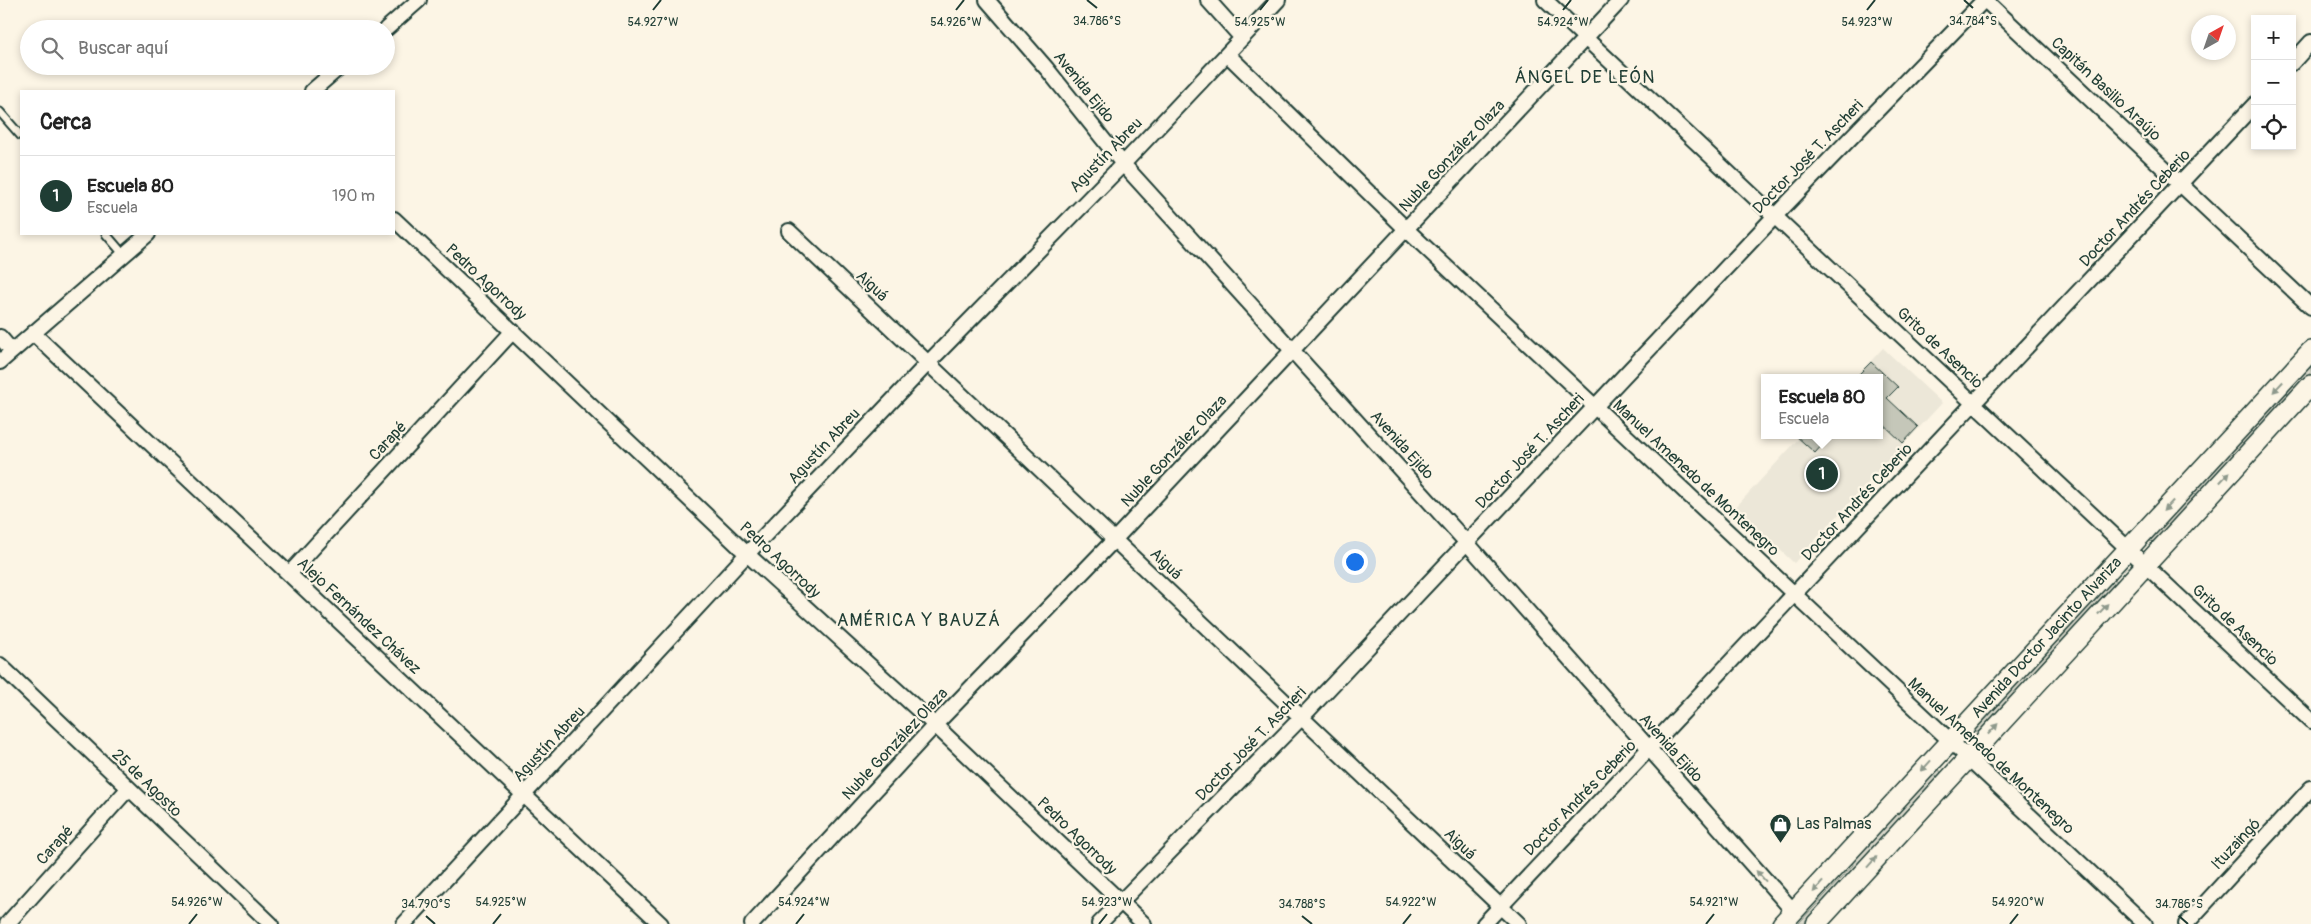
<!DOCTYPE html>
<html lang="es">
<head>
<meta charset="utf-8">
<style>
	:root { --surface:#fff; --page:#f2f2f2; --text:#222; --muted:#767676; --line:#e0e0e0; --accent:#1f3d34 }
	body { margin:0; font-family:Pangolin,sans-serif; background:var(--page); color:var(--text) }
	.controls { position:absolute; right:15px; top:15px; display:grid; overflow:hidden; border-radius:0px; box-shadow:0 2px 8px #0003 }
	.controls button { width:45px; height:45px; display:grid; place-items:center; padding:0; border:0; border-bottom:1px solid var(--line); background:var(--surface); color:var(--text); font:25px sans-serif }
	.compass { position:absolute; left:2191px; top:15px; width:45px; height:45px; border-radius:50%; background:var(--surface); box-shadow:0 2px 8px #0003; rotate:40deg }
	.you { position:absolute; left:1354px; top:561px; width:18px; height:18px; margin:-12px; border:4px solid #fff; border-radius:50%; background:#1a73e8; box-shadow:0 0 0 8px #1a73e833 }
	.badge { display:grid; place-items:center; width:32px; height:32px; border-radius:50%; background:var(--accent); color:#fff; font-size:16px; font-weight:700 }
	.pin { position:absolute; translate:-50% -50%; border:2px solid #fff; box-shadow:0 1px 5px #0006 }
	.popup { position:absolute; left:1761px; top:374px; width:122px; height:65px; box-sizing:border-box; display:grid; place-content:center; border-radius:0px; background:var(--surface); filter:drop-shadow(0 1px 4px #0005); font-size:16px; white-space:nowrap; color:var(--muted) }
	.popup b { font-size:19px; color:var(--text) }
	.popup::after { content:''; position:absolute; left:50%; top:100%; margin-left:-10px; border:10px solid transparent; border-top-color:var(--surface) }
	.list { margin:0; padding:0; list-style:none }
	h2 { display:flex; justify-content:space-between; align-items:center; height:65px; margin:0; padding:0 20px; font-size:21px }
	h2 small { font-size:16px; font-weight:400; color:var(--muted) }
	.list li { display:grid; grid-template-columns:32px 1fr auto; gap:15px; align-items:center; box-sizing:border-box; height:80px; padding:0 20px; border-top:1px solid var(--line) }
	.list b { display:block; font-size:19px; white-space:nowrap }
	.list p { margin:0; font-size:16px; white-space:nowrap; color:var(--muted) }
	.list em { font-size:16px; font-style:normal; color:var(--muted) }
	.icon { flex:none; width:28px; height:28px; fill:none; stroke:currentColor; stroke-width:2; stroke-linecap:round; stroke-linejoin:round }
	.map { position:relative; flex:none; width:2311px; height:924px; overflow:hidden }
	.search { position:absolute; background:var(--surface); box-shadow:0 2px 8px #0003; left:20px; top:20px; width:375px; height:55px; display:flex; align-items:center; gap:12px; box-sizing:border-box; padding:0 18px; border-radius:28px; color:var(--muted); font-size:19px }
	.panel { position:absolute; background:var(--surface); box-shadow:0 2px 8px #0003; left:20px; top:90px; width:375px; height:145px; border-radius:0px }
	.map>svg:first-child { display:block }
	.built { fill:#ece7d8 }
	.green { fill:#dcdacc; stroke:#7e8c80 }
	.building { fill:#c5c7b9; stroke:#1f3d34 }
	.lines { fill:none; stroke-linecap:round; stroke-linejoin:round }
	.lane-casing { stroke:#1f3d34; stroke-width:11 }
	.street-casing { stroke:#1f3d34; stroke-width:18 }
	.secondary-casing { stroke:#1f3d34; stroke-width:22 }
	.lane { stroke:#fcf5e5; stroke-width:7 }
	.street { stroke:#fcf5e5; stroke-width:14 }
	.secondary { stroke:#fcf5e5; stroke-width:19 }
	.oneway { fill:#8e998c }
	.ticks { fill:none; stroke:#1f3d34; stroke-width:2 }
	.labels { text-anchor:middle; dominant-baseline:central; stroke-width:4.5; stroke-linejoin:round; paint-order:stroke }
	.street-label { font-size:16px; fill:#1f3d34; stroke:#fcf5e5 }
	.poi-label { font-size:16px; fill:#1f3d34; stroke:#fcf5e5; text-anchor:start }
	.neighbourhood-label { font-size:18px; letter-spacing:1px; fill:#1f3d34; stroke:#fcf5e5 }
	.ticks-label { font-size:12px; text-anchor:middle; fill:#1f3d34; stroke:#fcf5e5; stroke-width:4.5; stroke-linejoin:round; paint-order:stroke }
</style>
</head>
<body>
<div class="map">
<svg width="2311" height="924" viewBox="0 0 2311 924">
	<rect width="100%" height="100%" fill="#fcf5e5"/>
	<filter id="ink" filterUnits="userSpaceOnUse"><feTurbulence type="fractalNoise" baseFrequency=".02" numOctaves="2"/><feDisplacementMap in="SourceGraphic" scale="10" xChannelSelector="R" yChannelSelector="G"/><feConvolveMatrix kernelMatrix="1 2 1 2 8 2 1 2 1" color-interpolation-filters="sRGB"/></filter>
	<g filter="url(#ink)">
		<path class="built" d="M1883,348L1942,403L1794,563L1735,508L1802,435H1880V378H1855Z"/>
		<path class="green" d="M2311,362V374L2156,542H2151L2149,539Z
			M2113,578L2117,581L2116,584L1980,732H1976L1974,729Z
			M1939,768L1941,774L1816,909L1817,914L1807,924H1798L1853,865L1852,859Z"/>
		<path class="building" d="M1871,362L1898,387L1887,398L1918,427L1903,443L1880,421V378H1855Z
			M1795,435H1831L1815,453Z"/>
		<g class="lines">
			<defs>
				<path id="lane" d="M0,112L21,136
					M106,234L124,255"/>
				<path id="street" d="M987,0L1047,69L1123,164L1467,543L1794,912
					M1208,0L1242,38
					M1545,0L2311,721
					M1985,0L2311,307
					M386,29L419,0
					M1227,54L1407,230L2145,924
					M2292,63L2311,42
					M312,91L341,66
					M394,219L747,554L935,725L1144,924
					M789,231L1519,924
					M33,333L661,924
					M0,337L12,351
					M0,362L148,234
					M289,574L513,331
					M0,665L271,924
					M7,924L128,789
					M404,924L747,554L928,363L1123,164L1278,0
					M752,924L935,725L1115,539L1621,0
					M1099,924L1302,717L1774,217L1984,0
					M1484,924L2255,104
					M2186,924L2311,788"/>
				<g id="secondary">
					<path id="s1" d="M1782,924L2311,351"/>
					<path d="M1816,924L2311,385"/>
				</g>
			</defs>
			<use href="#lane" class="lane-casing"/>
			<use href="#street" class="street-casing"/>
			<use href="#secondary" class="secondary-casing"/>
			<use href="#lane" class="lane"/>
			<use href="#street" class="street"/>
			<use href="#secondary" class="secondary"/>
		</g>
		<defs><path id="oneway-solid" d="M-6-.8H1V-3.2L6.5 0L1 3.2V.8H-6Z" transform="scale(1.25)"/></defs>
		<g class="oneway">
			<use href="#oneway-solid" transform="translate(2278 387) rotate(133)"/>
			<use href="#oneway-solid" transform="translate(2225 477) rotate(-47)"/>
			<use href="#oneway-solid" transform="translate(2168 506) rotate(133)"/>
			<use href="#oneway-solid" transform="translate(2103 609) rotate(-47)"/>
			<use href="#oneway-solid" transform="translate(1993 729) rotate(-47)"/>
			<use href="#oneway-solid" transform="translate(1926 766) rotate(132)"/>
			<use href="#oneway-solid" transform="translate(1872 862) rotate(-48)"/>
			<use href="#oneway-solid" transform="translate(1761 876) rotate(-132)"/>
			<use href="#oneway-solid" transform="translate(1818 887) rotate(132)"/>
		</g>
	</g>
	<path class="ticks" d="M1087,0L1097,8M1964,0L1973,8M653,10L661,0M956,10L964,0M1260,10L1268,0M1563,10L1571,0M1867,10L1875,0M426,916L435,924M1302,916L1312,924M2179,916L2188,924M189,924L197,914M493,924L501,914M796,924L804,914M1099,924L1107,914M1403,924L1411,914M1706,924L1714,914M2010,924L2018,914"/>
	<defs>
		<symbol id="shop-pin" viewBox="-11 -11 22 30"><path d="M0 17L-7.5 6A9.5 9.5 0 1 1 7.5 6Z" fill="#1f3d34" stroke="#fcf5e5"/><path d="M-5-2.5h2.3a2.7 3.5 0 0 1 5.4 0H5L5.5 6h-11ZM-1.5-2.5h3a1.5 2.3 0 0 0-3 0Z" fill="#fff"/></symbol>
	</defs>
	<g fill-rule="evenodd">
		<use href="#shop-pin" x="1768" y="812" width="25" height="34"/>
	</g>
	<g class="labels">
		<g class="street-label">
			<text transform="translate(1084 87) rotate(51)">Avenida Ejido</text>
			<text transform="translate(2106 89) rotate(43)">Capitán Basilio Araújo</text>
			<text transform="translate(1106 155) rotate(-46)">Agustín Abreu</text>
			<text transform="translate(1452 156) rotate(-47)">Nuble González Olaza</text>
			<text transform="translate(1808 157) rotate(-46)">Doctor José T. Ascheri</text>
			<text transform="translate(2135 208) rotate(-47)">Doctor Andrés Ceberio</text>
			<text transform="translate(486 282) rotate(43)">Pedro Agorrody</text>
			<text transform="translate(872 286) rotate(43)">Aiguá</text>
			<text transform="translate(1940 348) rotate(43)">Grito de Asencio</text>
			<text transform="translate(388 441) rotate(-47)">Carapé</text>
			<text transform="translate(1402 445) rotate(48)">Avenida Ejido</text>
			<text transform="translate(824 446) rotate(-47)">Agustín Abreu</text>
			<text transform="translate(1174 451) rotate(-47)">Nuble González Olaza</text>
			<text transform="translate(1530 451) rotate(-47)">Doctor José T. Ascheri</text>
			<text transform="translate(1696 478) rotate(43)">Manuel Amenedo de Montenegro</text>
			<text transform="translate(1857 502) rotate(-47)">Doctor Andrés Ceberio</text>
			<text transform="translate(780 560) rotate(43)">Pedro Agorrody</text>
			<text transform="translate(1166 564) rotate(44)">Aiguá</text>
			<text transform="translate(359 616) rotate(43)">Alejo Fernández Chávez</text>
			<text transform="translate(2235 625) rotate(43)">Grito de Asencio</text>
			<text stroke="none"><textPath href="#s1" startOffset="390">Avenida Doctor Jacinto Alvariza</textPath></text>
			<text transform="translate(549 744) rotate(-47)">Agustín Abreu</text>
			<text transform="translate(895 744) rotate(-47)">Nuble González Olaza</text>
			<text transform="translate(1251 744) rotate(-46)">Doctor José T. Ascheri</text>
			<text transform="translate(1671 748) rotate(48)">Avenida Ejido</text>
			<text transform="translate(1991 756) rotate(43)">Manuel Amenedo de Montenegro</text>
			<text transform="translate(147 783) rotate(44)">25 de Agosto</text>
			<text transform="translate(1580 798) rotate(-46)">Doctor Andrés Ceberio</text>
			<text transform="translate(1077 836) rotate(44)">Pedro Agorrody</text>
			<text transform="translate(1460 844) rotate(44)">Aiguá</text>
			<text transform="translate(2236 844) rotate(-47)">Ituzaingó</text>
			<text transform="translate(55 845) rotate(-48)">Carapé</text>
		</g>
		<g class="poi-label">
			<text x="1796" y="824">Las Palmas</text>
		</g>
		<g class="neighbourhood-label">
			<text x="1585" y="77">ÁNGEL DE LEÓN</text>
			<text x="919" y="620">AMÉRICA Y BAUZÁ</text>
		</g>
	</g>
	<g class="ticks-label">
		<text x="1097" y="25">34.786°S</text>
		<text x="1973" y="25">34.784°S</text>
		<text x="653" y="26">54.927°W</text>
		<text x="956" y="26">54.926°W</text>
		<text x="1260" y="26">54.925°W</text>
		<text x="1563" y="26">54.924°W</text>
		<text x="1867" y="26">54.923°W</text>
		<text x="197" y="906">54.926°W</text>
		<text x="501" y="906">54.925°W</text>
		<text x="804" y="906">54.924°W</text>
		<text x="1107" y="906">54.923°W</text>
		<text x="1411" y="906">54.922°W</text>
		<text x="1714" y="906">54.921°W</text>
		<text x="2018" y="906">54.920°W</text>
		<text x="426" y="908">34.790°S</text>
		<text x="1302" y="908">34.788°S</text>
		<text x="2179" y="908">34.786°S</text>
	</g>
</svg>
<div class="controls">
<button>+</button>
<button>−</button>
<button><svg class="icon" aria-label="locate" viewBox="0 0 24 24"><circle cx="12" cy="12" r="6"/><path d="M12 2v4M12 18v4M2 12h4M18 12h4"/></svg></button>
</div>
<svg class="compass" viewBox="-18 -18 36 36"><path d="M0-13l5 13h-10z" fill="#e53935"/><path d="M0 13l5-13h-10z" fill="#767676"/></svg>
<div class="you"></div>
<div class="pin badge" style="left:1822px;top:474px">1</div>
<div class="popup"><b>Escuela 80</b>Escuela</div>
<div class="search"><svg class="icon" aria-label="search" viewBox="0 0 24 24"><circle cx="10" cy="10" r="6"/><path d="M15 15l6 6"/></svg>Buscar aquí</div>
<section class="panel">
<h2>Cerca<small></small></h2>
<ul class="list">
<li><span class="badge">1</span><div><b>Escuela 80</b><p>Escuela</p></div><em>190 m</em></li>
</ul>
</section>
</div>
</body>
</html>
